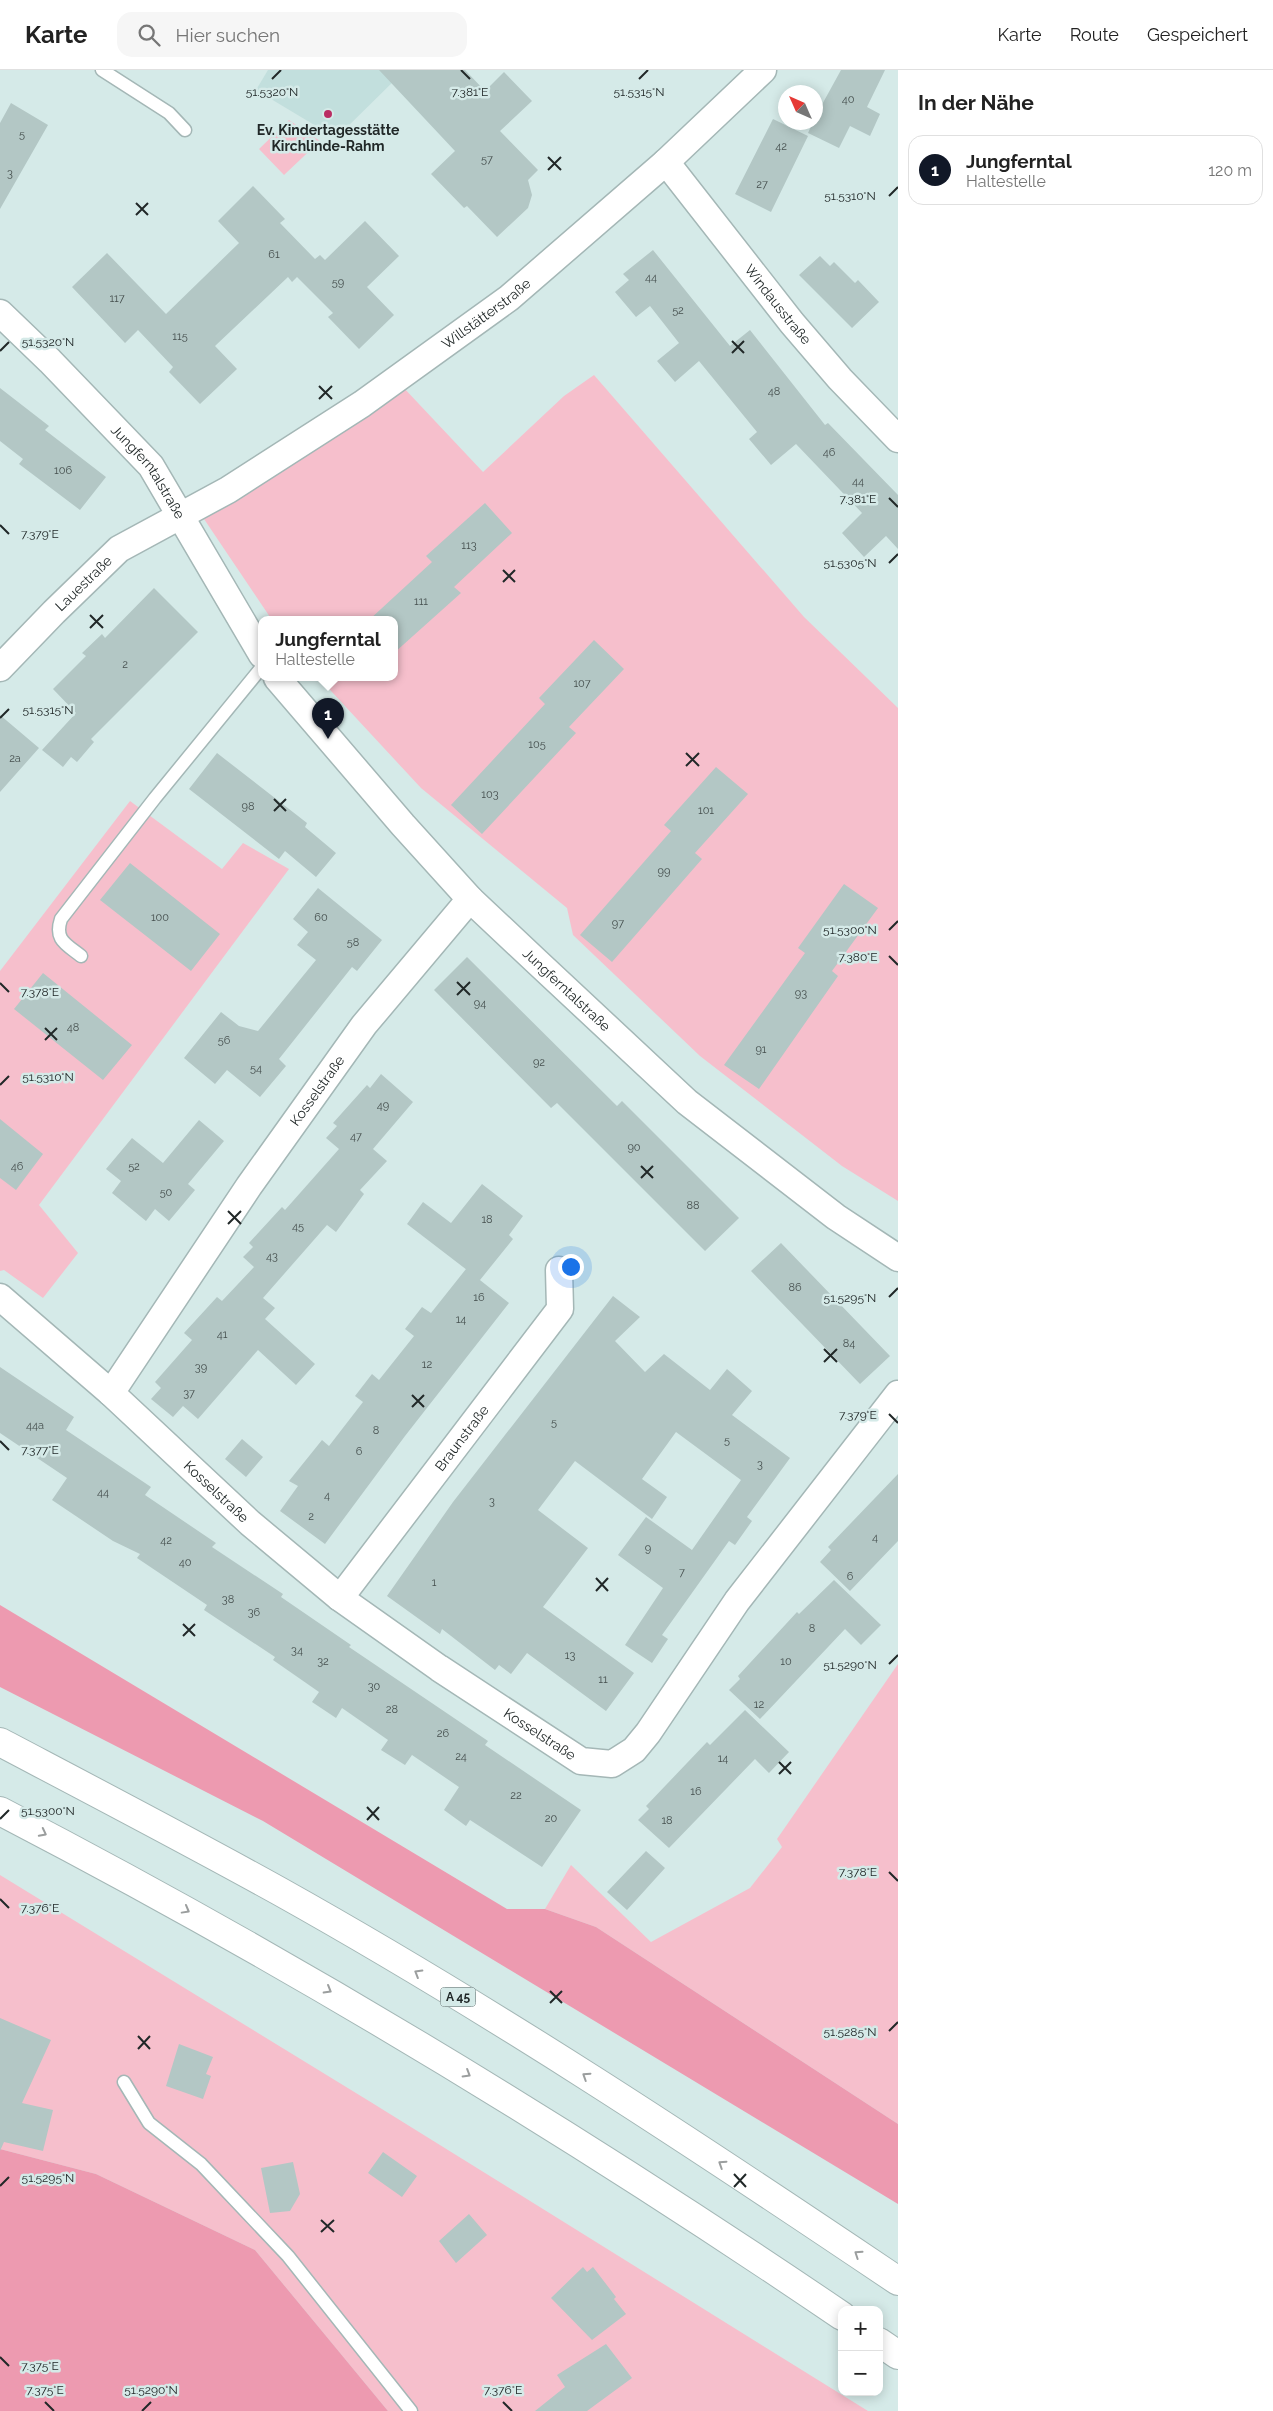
<!DOCTYPE html>
<html lang="de">
<head>
<meta charset="utf-8">
<style>
	:root { --surface:#fff; --page:#f6f6f6; --text:#222; --muted:#767676; --line:#e0e0e0; --accent:#111827 }
	body { margin:0; font-family:Raleway,sans-serif; background:var(--page); color:var(--text) }
	.controls { position:absolute; right:15px; bottom:15px; display:grid; overflow:hidden; border-radius:10px; box-shadow:0 2px 12px #0003 }
	.controls button { width:45px; height:45px; display:grid; place-items:center; padding:0; border:0; border-bottom:1px solid var(--line); background:var(--surface); color:var(--text); font:25px sans-serif }
	.compass { position:absolute; left:778px; top:15px; width:45px; height:45px; border-radius:50%; background:var(--surface); box-shadow:0 2px 12px #0003; rotate:315deg }
	.you { position:absolute; left:570px; top:1196px; width:18px; height:18px; margin:-12px; border:4px solid #fff; border-radius:50%; background:#1a73e8; box-shadow:0 0 0 8px #1a73e833 }
	.badge { display:grid; place-items:center; width:32px; height:32px; border-radius:50%; background:var(--accent); color:#fff; font-size:16px; font-weight:700 }
	.pin { position:absolute; translate:-50% -41px; filter:drop-shadow(0 1px 2px #0008) }
	.pin::after { content:''; position:absolute; top:26px; width:18px; height:15px; background:inherit; clip-path:polygon(0 0,100% 0,50% 100%) }
	.popup { position:absolute; left:258px; top:546px; width:140px; height:65px; box-sizing:border-box; display:grid; place-content:center; border-radius:10px; background:var(--surface); filter:drop-shadow(0 1px 4px #0005); font-size:16px; white-space:nowrap; color:var(--muted) }
	.popup b { font-size:19px; color:var(--text) }
	.popup::after { content:''; position:absolute; left:50%; top:100%; margin-left:-10px; border:10px solid transparent; border-top-color:var(--surface) }
	.list { margin:0; padding:0; list-style:none }
	h2 { display:flex; justify-content:space-between; align-items:center; height:65px; margin:0; padding:0 20px; font-size:21px }
	h2 small { font-size:16px; font-weight:400; color:var(--muted) }
	.list li { display:grid; grid-template-columns:32px 1fr auto; gap:15px; align-items:center; box-sizing:border-box; height:70px; margin:0 10px 10px; padding:0 10px; border:1px solid var(--line); border-radius:15px }
	.list b { display:block; font-size:19px; white-space:nowrap }
	.list p { margin:0; font-size:16px; white-space:nowrap; color:var(--muted) }
	.list em { font-size:16px; font-style:normal; color:var(--muted) }
	.icon { flex:none; width:28px; height:28px; fill:none; stroke:currentColor; stroke-width:2; stroke-linecap:round; stroke-linejoin:round }
	.map { position:relative; flex:none; width:898px; height:2341px; overflow:hidden }
	header { display:flex; align-items:center; gap:30px; box-sizing:border-box; height:70px; padding:0 25px; background:var(--surface); border-bottom:1px solid var(--line) }
	header strong { font-size:24px }
	nav { display:flex; gap:28px; margin-inline-start:auto; font-size:18px }
	.search { width:350px; height:45px; background:var(--page); display:flex; align-items:center; gap:12px; box-sizing:border-box; padding:0 18px; border-radius:15px; color:var(--muted); font-size:19px }
	main { display:flex }
	aside { flex:1; background:var(--surface) }
	.map>svg:first-child { display:block }
	.built { fill:#c2dfdd }
	.green { fill:#f6bfcc }
	.forest { fill:#ed9ab0 }
	.building { fill:#b3c7c5 }
	.lines { fill:none; stroke-linecap:round; stroke-linejoin:round }
	.lane-casing { stroke:#a4b7b6; stroke-width:15 }
	.street-casing { stroke:#a4b7b6; stroke-width:29 }
	.highway-casing { stroke:#a4b7b6; stroke-width:30 }
	.lane { stroke:#fff; stroke-width:12 }
	.street { stroke:#fff; stroke-width:26 }
	.highway { stroke:#fff; stroke-width:28 }
	.oneway { stroke:#9b9e9e }
	.ticks { fill:none; stroke:#212828; stroke-width:2 }
	.poi-dot { fill:#ba2d63; stroke:#d5eae8; stroke-width:2 }
	.labels { text-anchor:middle; dominant-baseline:central; stroke-width:5; stroke-linejoin:round; paint-order:stroke }
	.number-label { font-size:11px; fill:#46504f }
	.shield { fill:#d5eae8; stroke:#576262; stroke-width:1 }
	.shield-label { font-size:12px; font-weight:bold; fill:#212828 }
	.poi-label { font-size:14px; font-weight:bold; fill:#212828; stroke:#d5eae8 }
	.street-label { font-size:14px; fill:#212828; stroke:#d5eae8 }
	.ticks-label { font-size:12px; text-anchor:middle; fill:#212828; stroke:#d5eae8; stroke-width:5; stroke-linejoin:round; paint-order:stroke }
</style>
</head>
<body>
<header>
<strong>Karte</strong>
<div class="search"><svg class="icon" aria-label="search" viewBox="0 0 24 24"><circle cx="10" cy="10" r="6"/><path d="M15 15l6 6"/></svg>Hier suchen</div>
<nav><a>Karte</a><a>Route</a><a>Gespeichert</a></nav>
</header>
<main>
<div class="map">
<svg width="898" height="2341" viewBox="0 0 898 2341">
	<rect width="100%" height="100%" fill="#d5eae8"/>
	<path class="built" d="M268,0H405L336,68L256,20Z"/>
	<path class="green" d="M289,50L320,71L284,105L259,79Z
		M594,305L804,547L898,638V1131L842,1096L700,986L573,865L567,838L421,718L319,608H394V550H272L204,449L302,386L402,316L483,402L564,326Z
		M130,731L222,799L243,773L289,799L39,1135L78,1183L43,1228L4,1200L0,1201V901Z
		M898,1594V2054L596,1857L545,1839L571,1795L651,1872L750,1818L782,1777L777,1769Z
		M0,1805L369,2031L868,2341H388L255,2180L96,2104L0,2079Z"/>
	<path class="forest" d="M0,1535L507,1839H545L596,1857L898,2054V2134L263,1751L0,1617Z
		M0,2079L96,2104L255,2180L388,2341H0Z"/>
	<path class="building" d="M379,0H465L485,21L504,2L532,31L500,61L538,100L528,110L532,125L528,138L497,167L467,136L464,138L431,104L455,81Z
		M841,0H885L867,37L880,44L870,66L850,56L839,78L808,63L813,52H816L819,40Z
		M11,33L48,55L0,139V53Z
		M773,49L808,66L771,142L735,124Z
		M253,116L285,149L280,153L315,189L320,185L325,190L365,151L399,186L367,217L394,245L359,279L328,247L333,243L297,207L292,212L288,207L215,276L237,299L200,334L169,302L173,297L138,260L125,273L72,217L107,183L166,244L239,173L218,151Z
		M653,180L730,276L750,260L825,355L828,353L898,425V479L886,466L864,487L842,463L862,443L796,374L771,395L749,369L757,362L699,291L675,312L657,291L679,273L650,236L636,247L615,222L629,210L623,204Z
		M820,186L830,196L834,192L855,213L858,210L879,232L852,258L799,205Z
		M0,318L49,356L45,360L106,407L80,440L19,394L23,389L0,371Z
		M485,433L512,463L454,517L461,523L394,583V550H369L432,492L426,486Z
		M154,518L198,562L91,669L94,672L77,692L71,687L63,697L42,680L76,643L53,619L86,586L82,583L102,564L105,568Z
		M594,570L624,599L569,657L576,663L482,764L451,735L545,634L539,628Z
		M0,645L39,678L0,722Z
		M217,683L307,753L305,757L336,783L316,807L285,781L279,789L189,719Z
		M716,697L748,724L695,783L702,789L612,892L580,865L671,761L664,755Z
		M130,793L220,864L191,901L100,830Z
		M844,814L878,838L832,901L838,906L759,1019L724,995L805,883L798,878Z
		M318,818L382,870L357,901L352,897L279,989L286,996L260,1027L227,1000L215,1014L184,988L221,942L239,956L258,961L316,890L297,875L308,862L293,849Z
		M467,887L617,1036L622,1031L739,1148L705,1181L557,1033L551,1038L434,920Z
		M43,903L132,975L103,1010L14,939Z
		M381,1004L413,1032L373,1079L387,1091L360,1120L364,1124L336,1162L327,1155L263,1228L275,1238L265,1249L315,1294L296,1315L258,1280L198,1349L183,1336L173,1347L151,1329L161,1318L155,1312L192,1270L184,1263L217,1227L222,1231L254,1197L243,1187L253,1177L249,1173L282,1137L285,1140L339,1079L326,1068L337,1056L333,1053L367,1015L370,1018Z
		M0,1049L43,1084L16,1120L0,1108Z
		M199,1050L224,1071L188,1114L195,1120L169,1151L155,1139L146,1151L112,1123L121,1111L106,1099L132,1068L163,1093Z
		M482,1114L523,1146L509,1165L513,1169L480,1210L407,1154L423,1132L451,1153Z
		M781,1173L890,1286L860,1314L751,1201Z
		M466,1199L509,1233L405,1366L325,1474L280,1441L298,1416L289,1411L322,1370L329,1376L363,1332L355,1326L372,1304L379,1310L414,1266L405,1259L422,1237L431,1243Z
		M613,1226L640,1247L615,1271L645,1302L664,1284L710,1320L727,1299L752,1321L732,1345L790,1388L747,1447L752,1451L735,1475L729,1471L662,1565L668,1569L652,1593L625,1575L663,1518L618,1485L646,1447L692,1480L741,1410L676,1362L642,1409L667,1427L652,1449L575,1391L538,1440L588,1478L543,1537L634,1603L606,1641L527,1583L511,1604L499,1595L495,1600L442,1559L440,1564L387,1526L453,1432Z
		M0,1297L74,1347L66,1360L151,1417L145,1425L216,1473L212,1477L283,1524L281,1527L351,1575L349,1577L488,1671L485,1675L581,1740L542,1797L470,1750L466,1756L444,1740L459,1717L412,1685L405,1695L381,1680L388,1670L342,1638L336,1648L312,1632L319,1622L273,1590L275,1587L204,1540L207,1535L137,1488L140,1484L113,1471L52,1430L67,1408L0,1363Z
		M242,1369L263,1387L246,1407L225,1389Z
		M898,1404V1471L850,1521L820,1492L831,1480L828,1477Z
		M834,1510L881,1555L861,1575L845,1559L760,1649L729,1620L740,1609L738,1606L797,1542L799,1544Z
		M745,1640L789,1682L769,1703L755,1689L669,1778L638,1750L649,1739L646,1736L707,1672L710,1675Z
		M646,1781L665,1798L627,1840L607,1822Z
		M0,1948L51,1970L22,2033L53,2040L43,2081L4,2072L0,2081Z
		M179,1974L213,1987L206,2004L211,2006L203,2029L166,2016Z
		M383,2082L417,2106L402,2127L368,2103Z
		M293,2092L300,2124L290,2141L270,2143L261,2098Z
		M469,2144L487,2165L456,2193L439,2171Z
		M583,2197L587,2202L593,2197L616,2227L614,2229L626,2244L592,2270L551,2228Z
		M606,2274L632,2308L587,2341H535L565,2317L557,2305Z"/>
	<g class="lines">
		<defs>
			<path id="lane" d="M102,0L169,43L185,60
				M81,886C66,874 54,870 61,849L155,728L262,597
				M124,2012L149,2053L201,2094L288,2186L411,2341"/>
			<g id="street">
				<path id="s1" d="M666,92L792,253L840,309L898,369"/>
				<path id="s2" d="M0,243L50,291L151,396L262,585"/>
				<path id="s3" d="M0,598L54,542L119,479L228,420L362,334L509,228L666,92L763,0"/>
				<path id="s4" d="M277,608L403,755L470,829L536,891L687,1032L836,1147L898,1188"/>
				<path id="s5" d="M0,1227L111,1323L250,1453L340,1528L439,1598L581,1691L612,1694L634,1680L648,1663L737,1531L898,1324"/>
				<path id="s6" d="M111,1323L249,1116L364,955L470,829"/>
				<path id="s7" d="M340,1528L560,1239L559,1200"/>
			</g>
			<path id="highway" d="M0,1672C93,1721 187,1770 279,1821C492,1940 696,2075 898,2211
				M0,1741C291,1892 571,2062 842,2246
				M879,2272L898,2285"/>
		</defs>
		<use href="#lane" class="lane-casing"/>
		<use href="#street" class="street-casing"/>
		<use href="#highway" class="highway-casing"/>
		<use href="#lane" class="lane"/>
		<use href="#street" class="street"/>
		<use href="#highway" class="highway"/>
	</g>
	<defs><path id="oneway-chevron" d="M-2-3.5L2.5 0L-2 3.5" fill="none" stroke-width="1.6" stroke-linecap="round" stroke-linejoin="round" transform="scale(1.25)"/></defs>
	<g class="oneway">
		<use href="#oneway-chevron" transform="translate(43 1763) rotate(27)"/>
		<use href="#oneway-chevron" transform="translate(186 1840) rotate(29)"/>
		<use href="#oneway-chevron" transform="translate(418 1903) rotate(-149)"/>
		<use href="#oneway-chevron" transform="translate(328 1920) rotate(30)"/>
		<use href="#oneway-chevron" transform="translate(467 2004) rotate(31)"/>
		<use href="#oneway-chevron" transform="translate(586 2006) rotate(-147)"/>
		<use href="#oneway-chevron" transform="translate(722 2094) rotate(-147)"/>
		<use href="#oneway-chevron" transform="translate(858 2184) rotate(-146)"/>
	</g>
	<path class="ticks" d="M461,0L470,9M272,9L281,0M639,9L648,0M548,87L561,100M548,100L561,87M889,126L898,117M136,133L148,145M136,145L148,133M732,271L744,283M0,281L9,272M732,283L744,271M319,316L332,329M319,329L332,316M889,428L898,437M0,455L9,464M889,493L898,484M503,500L515,512M503,512L515,500M90,545L103,558M90,558L103,545M0,648L9,639M686,683L699,696M686,696L699,683M274,729L286,741M274,741L286,729M889,860L898,851M889,886L898,895M457,912L470,925M0,913L9,922M457,925L470,912M45,958L57,970M45,970L57,958M0,1015L9,1006M641,1096L653,1108M641,1108L653,1096M228,1141L241,1154M228,1154L241,1141M889,1227L898,1218M824,1279L837,1292M824,1292L837,1279M412,1325L424,1337M412,1337L424,1325M889,1344L898,1353M0,1371L9,1380M596,1508L608,1521M596,1521L608,1508M183,1554L195,1566M183,1566L195,1554M889,1594L898,1585M779,1692L791,1704M779,1704L791,1692M367,1737L379,1750M0,1749L9,1740M367,1750L379,1737M889,1802L898,1811M0,1829L9,1838M550,1921L562,1933M550,1933L562,1921M889,1961L898,1952M138,1966L150,1979M138,1979L150,1966M734,2104L746,2117M0,2116L9,2107M734,2117L746,2104M321,2150L334,2162M321,2162L334,2150M0,2287L9,2296M45,2332L54,2341M503,2332L512,2341M142,2341L151,2332"/>
	<circle class="poi-dot" cx="328" cy="44" r="5"/>
	<g class="labels">
		<g class="number-label">
			<text x="848" y="29">40</text>
			<text x="22" y="64">5</text>
			<text x="781" y="76">42</text>
			<text x="487" y="89">57</text>
			<text x="10" y="103">3</text>
			<text x="762" y="114">27</text>
			<text x="274" y="184">61</text>
			<text x="651" y="207">44</text>
			<text x="338" y="212">59</text>
			<text x="117" y="228">117</text>
			<text x="678" y="240">52</text>
			<text x="180" y="266">115</text>
			<text x="774" y="321">48</text>
			<text x="829" y="382">46</text>
			<text x="63" y="400">106</text>
			<text x="858" y="411">44</text>
			<text x="469" y="475">113</text>
			<text x="421" y="531">111</text>
			<text x="125" y="594">2</text>
			<text x="582" y="613">107</text>
			<text x="537" y="674">105</text>
			<text x="15" y="688">2a</text>
			<text x="490" y="724">103</text>
			<text x="248" y="736">98</text>
			<text x="706" y="740">101</text>
			<text x="664" y="801">99</text>
			<text x="160" y="847">100</text>
			<text x="321" y="847">60</text>
			<text x="618" y="853">97</text>
			<text x="353" y="872">58</text>
			<text x="801" y="923">93</text>
			<text x="480" y="933">94</text>
			<text x="73" y="957">48</text>
			<text x="224" y="970">56</text>
			<text x="761" y="979">91</text>
			<text x="539" y="992">92</text>
			<text x="256" y="998">54</text>
			<text x="383" y="1035">49</text>
			<text x="356" y="1066">47</text>
			<text x="634" y="1077">90</text>
			<text x="17" y="1096">46</text>
			<text x="134" y="1096">52</text>
			<text x="166" y="1122">50</text>
			<text x="693" y="1135">88</text>
			<text x="487" y="1149">18</text>
			<text x="298" y="1156">45</text>
			<text x="272" y="1186">43</text>
			<text x="795" y="1217">86</text>
			<text x="479" y="1227">16</text>
			<text x="461" y="1249">14</text>
			<text x="222" y="1264">41</text>
			<text x="849" y="1273">84</text>
			<text x="427" y="1294">12</text>
			<text x="201" y="1297">39</text>
			<text x="189" y="1323">37</text>
			<text x="554" y="1352">5</text>
			<text x="35" y="1355">44a</text>
			<text x="376" y="1360">8</text>
			<text x="727" y="1370">5</text>
			<text x="359" y="1381">6</text>
			<text x="760" y="1394">3</text>
			<text x="103" y="1422">44</text>
			<text x="327" y="1425">4</text>
			<text x="492" y="1431">3</text>
			<text x="311" y="1446">2</text>
			<text x="875" y="1467">4</text>
			<text x="166" y="1470">42</text>
			<text x="648" y="1478">9</text>
			<text x="185" y="1492">40</text>
			<text x="682" y="1502">7</text>
			<text x="850" y="1506">6</text>
			<text x="434" y="1512">1</text>
			<text x="228" y="1529">38</text>
			<text x="254" y="1542">36</text>
			<text x="812" y="1558">8</text>
			<text x="297" y="1580">34</text>
			<text x="570" y="1585">13</text>
			<text x="323" y="1591">32</text>
			<text x="786" y="1591">10</text>
			<text x="603" y="1609">11</text>
			<text x="374" y="1616">30</text>
			<text x="759" y="1634">12</text>
			<text x="392" y="1639">28</text>
			<text x="443" y="1663">26</text>
			<text x="461" y="1686">24</text>
			<text x="723" y="1688">14</text>
			<text x="696" y="1721">16</text>
			<text x="516" y="1725">22</text>
			<text x="551" y="1748">20</text>
			<text x="667" y="1750">18</text>
		</g>
		<rect class="shield" x="440.5" y="1917.5" width="35" height="19" rx="4"/>
		<g class="shield-label">
			<text x="458" y="1927">A 45</text>
		</g>
		<g class="poi-label">
			<text x="328" y="60">Ev. Kindertagesstätte<tspan x="328" dy="16">Kirchlinde-Rahm</tspan></text>
		</g>
		<g class="street-label">
			<text stroke="none"><textPath href="#s1" startOffset="181">Windausstraße</textPath></text>
			<text stroke="none"><textPath href="#s3" startOffset="605">Willstätterstraße</textPath></text>
			<text stroke="none"><textPath href="#s2" startOffset="218">Jungferntalstraße</textPath></text>
			<text stroke="none"><textPath href="#s3" startOffset="119">Lauestraße</textPath></text>
			<text stroke="none"><textPath href="#s4" startOffset="426">Jungferntalstraße</textPath></text>
			<text stroke="none"><textPath href="#s6" startOffset="366">Kosselstraße</textPath></text>
			<text stroke="none"><textPath href="#s7" startOffset="201">Braunstraße</textPath></text>
			<text stroke="none"><textPath href="#s5" startOffset="291">Kosselstraße</textPath></text>
			<text stroke="none"><textPath href="#s5" startOffset="696">Kosselstraße</textPath></text>
		</g>
	</g>
	<g class="ticks-label">
		<text x="470" y="26">7.381°E</text>
		<text x="639" y="26">51.5315°N</text>
		<text x="272" y="26">51.5320°N</text>
		<text x="850" y="130">51.5310°N</text>
		<text x="48" y="276">51.5320°N</text>
		<text x="858" y="433">7.381°E</text>
		<text x="40" y="468">7.379°E</text>
		<text x="850" y="497">51.5305°N</text>
		<text x="48" y="644">51.5315°N</text>
		<text x="850" y="864">51.5300°N</text>
		<text x="858" y="891">7.380°E</text>
		<text x="40" y="926">7.378°E</text>
		<text x="48" y="1011">51.5310°N</text>
		<text x="850" y="1232">51.5295°N</text>
		<text x="858" y="1349">7.379°E</text>
		<text x="40" y="1384">7.377°E</text>
		<text x="850" y="1599">51.5290°N</text>
		<text x="48" y="1745">51.5300°N</text>
		<text x="858" y="1806">7.378°E</text>
		<text x="40" y="1842">7.376°E</text>
		<text x="850" y="1966">51.5285°N</text>
		<text x="48" y="2112">51.5295°N</text>
		<text x="40" y="2300">7.375°E</text>
		<text x="45" y="2324">7.375°E</text>
		<text x="151" y="2324">51.5290°N</text>
		<text x="503" y="2324">7.376°E</text>
	</g>
</svg>
<div class="controls">
<button>+</button>
<button>−</button>
</div>
<svg class="compass" viewBox="-18 -18 36 36"><path d="M0-13l5 13h-10z" fill="#e53935"/><path d="M0 13l5-13h-10z" fill="#767676"/></svg>
<div class="you"></div>
<div class="pin badge" style="left:328px;top:669px">1</div>
<div class="popup"><b>Jungferntal</b>Haltestelle</div>
</div>
<aside>
<h2>In der Nähe<small></small></h2>
<ul class="list">
<li><span class="badge">1</span><div><b>Jungferntal</b><p>Haltestelle</p></div><em>120 m</em></li>
</ul>
</aside>
</main>
</body>
</html>
